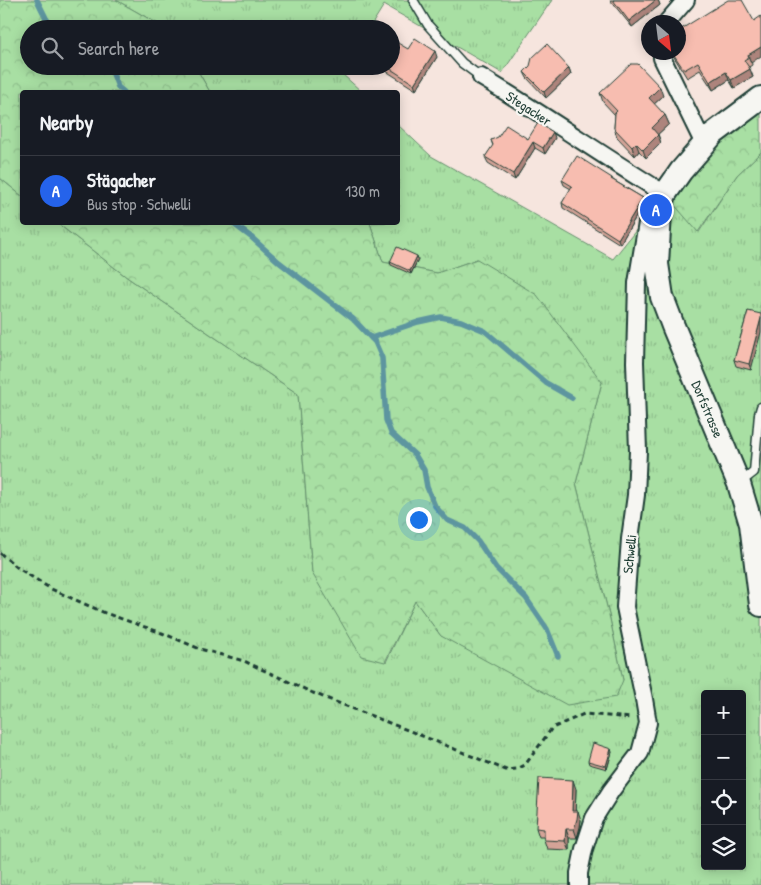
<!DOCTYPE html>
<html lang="en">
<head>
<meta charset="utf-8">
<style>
	:root { --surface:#171b24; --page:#20242c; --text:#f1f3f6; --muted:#9ea1a6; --line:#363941; --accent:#2563eb }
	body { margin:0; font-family:"Patrick Hand",sans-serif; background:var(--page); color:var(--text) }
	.controls { position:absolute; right:15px; bottom:15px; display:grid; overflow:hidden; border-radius:5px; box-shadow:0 2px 12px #0003 }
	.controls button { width:45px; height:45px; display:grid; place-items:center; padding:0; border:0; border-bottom:1px solid var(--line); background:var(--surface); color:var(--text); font:25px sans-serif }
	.compass { position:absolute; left:641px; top:15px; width:45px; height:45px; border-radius:50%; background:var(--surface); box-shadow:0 2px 12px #0003; rotate:152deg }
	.you { position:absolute; left:418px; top:519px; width:18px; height:18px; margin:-12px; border:4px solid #fff; border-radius:50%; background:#1a73e8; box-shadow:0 0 0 8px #1a73e833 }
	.badge { display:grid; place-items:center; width:32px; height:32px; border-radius:50%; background:var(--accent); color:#fff; font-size:16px; font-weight:700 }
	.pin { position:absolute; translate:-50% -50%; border:2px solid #fff; box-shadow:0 1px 5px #0006 }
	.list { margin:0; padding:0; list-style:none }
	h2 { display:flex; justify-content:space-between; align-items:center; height:65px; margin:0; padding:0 20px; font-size:21px }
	h2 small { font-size:16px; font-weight:400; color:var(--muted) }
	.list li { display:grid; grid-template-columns:32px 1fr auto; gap:15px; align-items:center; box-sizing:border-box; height:70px; padding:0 20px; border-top:1px solid var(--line) }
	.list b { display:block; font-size:19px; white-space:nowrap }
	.list p { margin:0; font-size:16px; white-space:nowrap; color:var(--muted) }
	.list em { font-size:16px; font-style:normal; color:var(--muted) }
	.icon { flex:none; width:28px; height:28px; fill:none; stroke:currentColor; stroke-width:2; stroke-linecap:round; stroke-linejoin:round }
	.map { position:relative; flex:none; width:761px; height:885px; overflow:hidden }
	.search { position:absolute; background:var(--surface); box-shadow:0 2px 12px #0003; left:20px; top:20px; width:380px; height:55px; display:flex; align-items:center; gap:12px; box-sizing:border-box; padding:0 18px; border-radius:28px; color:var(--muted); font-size:19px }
	.panel { position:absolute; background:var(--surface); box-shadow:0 2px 12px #0003; left:20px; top:90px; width:380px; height:135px; border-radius:5px }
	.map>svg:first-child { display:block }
	.grass { fill:url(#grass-tufts); stroke:#648e6c; fill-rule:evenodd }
	.forest { fill:url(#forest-crowns); stroke:#648e6c }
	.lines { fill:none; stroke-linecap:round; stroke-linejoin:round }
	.stream { stroke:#5d959f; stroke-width:5.5 }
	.lane-casing { stroke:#1f3d34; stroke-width:11 }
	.street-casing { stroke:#1f3d34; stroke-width:20 }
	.secondary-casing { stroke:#1f3d34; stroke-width:26 }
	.path { stroke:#1f3d34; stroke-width:3; stroke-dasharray:5 4; stroke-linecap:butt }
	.lane { stroke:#f6f6f2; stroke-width:8 }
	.street { stroke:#f6f6f2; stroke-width:16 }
	.secondary { stroke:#f6f6f2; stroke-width:22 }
	.wall { fill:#d4a397; stroke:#1f3d34 }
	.shaded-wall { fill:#ad847b; stroke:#1f3d34 }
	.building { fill:#f7bdb0; stroke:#1f3d34 }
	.labels { text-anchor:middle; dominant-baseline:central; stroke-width:4.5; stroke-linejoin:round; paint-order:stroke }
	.street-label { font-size:14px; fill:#1f3d34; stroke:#f6f6f2 }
</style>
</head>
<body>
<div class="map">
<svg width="761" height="885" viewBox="0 0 761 885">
	<defs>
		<pattern id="grass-tufts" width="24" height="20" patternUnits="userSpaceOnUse" patternTransform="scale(1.25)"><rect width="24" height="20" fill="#a8dfa3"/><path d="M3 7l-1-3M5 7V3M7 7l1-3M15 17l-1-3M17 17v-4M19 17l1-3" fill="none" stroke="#90c08d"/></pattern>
		<pattern id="forest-crowns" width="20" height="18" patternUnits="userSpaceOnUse" patternTransform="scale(1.25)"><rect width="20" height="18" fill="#a8dfa3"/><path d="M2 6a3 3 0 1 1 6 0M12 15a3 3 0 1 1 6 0" fill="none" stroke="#90c08d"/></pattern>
	</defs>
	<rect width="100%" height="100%" fill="#f6e5de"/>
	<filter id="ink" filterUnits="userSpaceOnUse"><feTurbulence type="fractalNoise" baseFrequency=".02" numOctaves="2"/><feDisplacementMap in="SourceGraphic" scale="10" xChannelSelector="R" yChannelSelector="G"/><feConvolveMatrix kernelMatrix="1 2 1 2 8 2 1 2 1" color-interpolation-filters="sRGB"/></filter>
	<g filter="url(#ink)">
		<path class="grass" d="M116,0H552L502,73L384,5L369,29H167Z
			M195,66H345L341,73L362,92H210Z
			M398,125L431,156L613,259L665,194L699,232L737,175L761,152V885H0V178L22,196V222L57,223L128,278L298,394L312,573L386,662L415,601L441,636L623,680L610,619L576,483L602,382L477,259L437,273L383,262L370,223L398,222ZM705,694H742V866H705Z"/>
		<path class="forest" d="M0,0H116L167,29H29V66H195L210,92H22V196L0,178Z
			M761,99V152L737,175L698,232L665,194Z
			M57,223H370L383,262L437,273L477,259L537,295L602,382L576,483L610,619L623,680L616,697L567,705L441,636L415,601L385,662L361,656L312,573L298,394L128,278Z"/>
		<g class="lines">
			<path class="stream" d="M37,0L46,18L54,29
				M110,66L118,87L124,92
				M231,222L251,237L279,262L353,319L375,342L382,358L386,420L391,433L415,455L424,470L427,487L435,506L447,520L465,528L478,541L496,568L526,598L547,629L558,656
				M371,338L418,322L441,317L461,321L485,331L546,383L572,398"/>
			<defs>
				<path id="lane" d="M413,0L428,25L462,63L481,77
					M741,482L754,472L759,414L761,407"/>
				<path id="street" d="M667,22L686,0
					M662,52V58L704,144
					M481,77C543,114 603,156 665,194
					M579,885V873L584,849L594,818L611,791L640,753L648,723L644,699L625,607L630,539L636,495L638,451L635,362L637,283L648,217L660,213"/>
				<path id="secondary" d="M761,98L713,134L681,171L665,194L660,213L657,264L662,297L673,326L739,484L751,524L761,605"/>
			</defs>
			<use href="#lane" class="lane-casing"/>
			<use href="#street" class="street-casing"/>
			<use href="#secondary" class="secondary-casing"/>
			<path class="path" d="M0,553L18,568L51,589L105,613L162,633L200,649L244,661L313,693L420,735L506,770L517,769L525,765L552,728L584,714L631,718"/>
			<use href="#lane" class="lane"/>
			<use href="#street" class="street"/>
			<use href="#secondary" class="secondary"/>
		</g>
		<path class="wall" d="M610,0H658L660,5L632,27Z
			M742,0L752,65L749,67L753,77L734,88L729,80L713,90L700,70L687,78L671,52H678Z
			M437,57L416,90L378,66H391Z
			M569,68L571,74L546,98L527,78L524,72Z
			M600,93L663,96L654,104L665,115L669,124L658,134L661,143L646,158L639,151L635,156L617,137L614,128L615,115L603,102Z
			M555,138L545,154L535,148L515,180L488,163L485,157L493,146L491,140Z
			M612,178L613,180L643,198L644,203L620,244L563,208L562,203L571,189L564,185L562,180Z
			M418,259L411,274L391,265L390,262Z
			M748,311L751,370L736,366L734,360Z
			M612,752L607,769L589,764L588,761Z
			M576,789L575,811L581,820L580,827L577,838H569V850L547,849L544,840V837H539L536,828Z"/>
		<path class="shaded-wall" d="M656,0H658L660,5L632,27L629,21Z
			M761,47V56L751,63L748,55Z
			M435,51L437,57L416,90L414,84Z
			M569,68L571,74L546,98L544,92Z
			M750,69L753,77L734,88L731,80Z
			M726,72L729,80L713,90L710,82Z
			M660,87L663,96L652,106L649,98Z
			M665,115L669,124L655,137L652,128Z
			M553,132L555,138L545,154L543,148Z
			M658,135L661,143L646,158L643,150Z
			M533,142L535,148L515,180L513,174Z
			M636,143L639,151L635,156L632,147Z
			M643,198L644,203L620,244L618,239Z
			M417,256L418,259L411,274L410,271Z
			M761,318V332L751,370L749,364Z
			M611,749L612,752L607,769L606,766Z
			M573,780L576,789L575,820L572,811Z
			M578,811L581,820L580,827L577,838L574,829Z
			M566,829L569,838V850L565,841Z"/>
		<path class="building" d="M613,0H656L629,21Z
			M728,0H742L754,21L761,16V47L748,55L749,57L744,60L750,69L731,80L726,72L710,82L698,62L684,70L672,52H678V31Z
			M415,38L435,51L414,84L386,66H391V39L408,49Z
			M547,44L569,68L544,92L524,72L530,66L532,58Z
			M631,64H638L660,87L649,98L665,115L652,128L658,135L643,150L636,143L632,147L614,128L615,113L617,111L600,93Z
			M538,123L553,132L543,148L533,142L513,174L485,157L493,145L491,140L498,137L506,125L528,139Z
			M577,156L612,178L611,179L643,198L618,239L562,203L572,186L562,180Z
			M397,247L417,256L410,271L390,262Z
			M748,311L761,314V318L749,364L734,360Z
			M593,743L611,749L606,766L588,761Z
			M539,778L573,780L572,811H578L577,819L574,829H566L565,841L544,840V829L536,828Z"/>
	</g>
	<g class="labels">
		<g class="street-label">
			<text transform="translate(529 108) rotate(33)">Stegacker</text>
			<text transform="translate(708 409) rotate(67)">Dorfstrasse</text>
			<text transform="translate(629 554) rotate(-84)">Schwelli</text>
		</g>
	</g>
</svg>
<div class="controls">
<button>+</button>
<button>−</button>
<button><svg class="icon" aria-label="locate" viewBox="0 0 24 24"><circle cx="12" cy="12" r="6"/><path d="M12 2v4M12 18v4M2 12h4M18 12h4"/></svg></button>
<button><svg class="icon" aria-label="layers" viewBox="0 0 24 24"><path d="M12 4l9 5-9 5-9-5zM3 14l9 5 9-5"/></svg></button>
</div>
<svg class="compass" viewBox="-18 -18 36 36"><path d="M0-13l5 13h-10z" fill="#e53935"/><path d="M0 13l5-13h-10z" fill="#9ea1a6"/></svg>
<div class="you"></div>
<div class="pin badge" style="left:656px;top:210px">A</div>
<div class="search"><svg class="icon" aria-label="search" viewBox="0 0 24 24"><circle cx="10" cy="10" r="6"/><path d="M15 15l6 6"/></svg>Search here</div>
<section class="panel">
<h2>Nearby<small></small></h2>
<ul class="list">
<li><span class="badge">A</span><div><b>Stägacher</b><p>Bus stop · Schwelli</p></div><em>130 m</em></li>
</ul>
</section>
</div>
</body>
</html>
